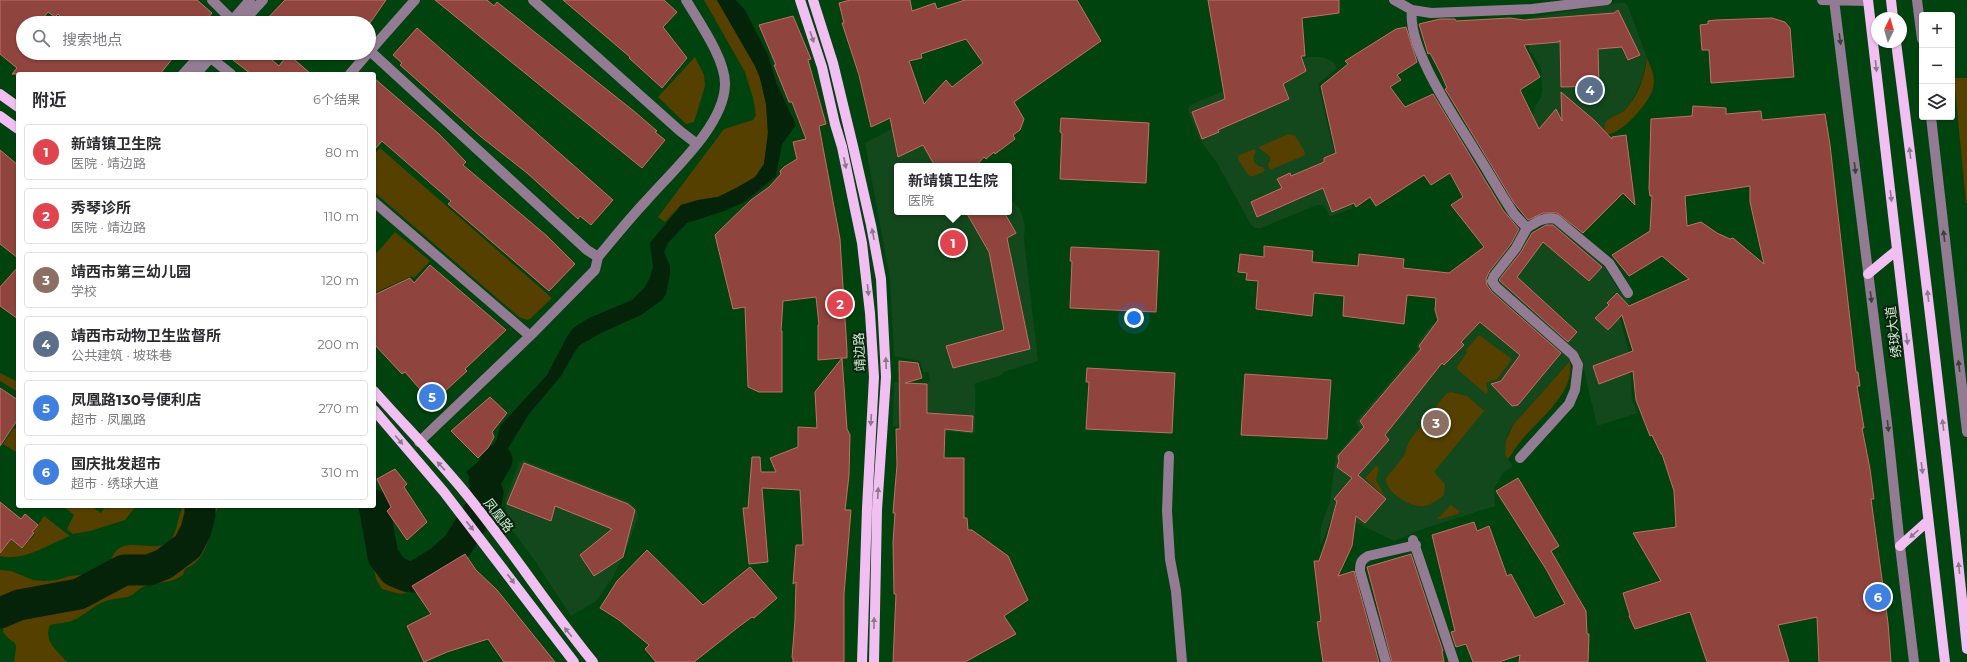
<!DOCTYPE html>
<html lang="zh">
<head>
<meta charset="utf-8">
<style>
	:root { --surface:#fff; --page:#f7f7f7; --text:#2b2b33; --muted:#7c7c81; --line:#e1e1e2; --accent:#7c3aed }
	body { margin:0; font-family:Montserrat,"Noto Sans SC",sans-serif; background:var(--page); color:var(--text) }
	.controls { position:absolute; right:12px; top:12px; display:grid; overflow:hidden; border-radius:4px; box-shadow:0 1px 3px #0004 }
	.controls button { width:36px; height:36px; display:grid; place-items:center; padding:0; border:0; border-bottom:1px solid var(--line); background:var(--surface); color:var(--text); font:20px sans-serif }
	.compass { position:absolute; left:1871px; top:12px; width:36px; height:36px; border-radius:50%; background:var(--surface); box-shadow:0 1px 3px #0004; rotate:5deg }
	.you { position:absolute; left:1134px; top:318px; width:14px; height:14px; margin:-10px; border:3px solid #fff; border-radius:50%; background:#1a73e8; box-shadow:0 0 0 6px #1a73e833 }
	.badge { display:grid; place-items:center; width:26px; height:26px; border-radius:50%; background:var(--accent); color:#fff; font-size:13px; font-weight:700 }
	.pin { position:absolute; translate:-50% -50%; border:2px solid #fff; box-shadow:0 1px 4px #0006 }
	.popup { position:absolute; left:894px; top:163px; width:118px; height:52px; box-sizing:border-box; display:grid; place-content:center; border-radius:4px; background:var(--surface); filter:drop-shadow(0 1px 3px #0005); font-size:13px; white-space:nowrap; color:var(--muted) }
	.popup b { font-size:15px; color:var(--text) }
	.popup::after { content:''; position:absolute; left:50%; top:100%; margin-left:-8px; border:8px solid transparent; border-top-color:var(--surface) }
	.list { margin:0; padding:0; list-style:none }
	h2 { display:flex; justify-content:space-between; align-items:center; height:52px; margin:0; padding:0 16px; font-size:17px }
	h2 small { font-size:13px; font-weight:400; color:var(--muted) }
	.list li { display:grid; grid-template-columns:26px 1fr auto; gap:12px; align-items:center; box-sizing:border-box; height:56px; margin:0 8px 8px; padding:0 8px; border:1px solid var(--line); border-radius:4px }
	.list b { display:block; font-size:15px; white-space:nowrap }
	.list p { margin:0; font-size:13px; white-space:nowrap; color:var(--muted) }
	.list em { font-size:13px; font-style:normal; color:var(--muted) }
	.icon { flex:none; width:22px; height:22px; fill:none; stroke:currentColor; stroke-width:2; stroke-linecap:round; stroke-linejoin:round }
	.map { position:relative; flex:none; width:1967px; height:662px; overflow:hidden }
	.search { position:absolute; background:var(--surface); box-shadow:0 1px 3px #0004; left:16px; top:16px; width:360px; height:44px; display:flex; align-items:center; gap:10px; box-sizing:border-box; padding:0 14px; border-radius:22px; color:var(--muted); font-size:15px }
	.panel { position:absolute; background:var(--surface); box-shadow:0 1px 3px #0004; left:16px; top:72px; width:360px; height:436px; border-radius:4px }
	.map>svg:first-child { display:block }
	.built { fill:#13471c }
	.green { fill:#564000 }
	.water { fill:#042309 }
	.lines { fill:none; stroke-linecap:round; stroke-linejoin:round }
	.river { stroke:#042309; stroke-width:31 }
	.building { fill:#8f443e; stroke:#c07068; fill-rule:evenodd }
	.minor { stroke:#937b93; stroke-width:10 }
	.major { stroke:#f1bff1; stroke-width:10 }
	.oneway { fill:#89798b }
	.oneway2 { fill:#3a423d }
	.labels { text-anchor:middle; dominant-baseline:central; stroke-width:4; stroke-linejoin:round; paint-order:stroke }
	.street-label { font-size:13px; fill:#ceedcf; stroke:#0a230e }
</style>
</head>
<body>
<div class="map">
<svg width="1967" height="662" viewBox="0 0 1967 662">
	<rect width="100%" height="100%" fill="#00430f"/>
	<path class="built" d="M1619,3H1625L1628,6L1647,58L1642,80L1631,103L1624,111L1607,120L1605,134L1518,138L1532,119L1535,107L1541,97L1542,89L1541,68L1529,49L1527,18Z
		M1308,57H1323L1333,62L1337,68L1318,84L1332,144L1346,176L1348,195L1353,208L1330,217L1324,206L1317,205L1261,228H1255L1251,225L1217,163L1200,140L1190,116L1188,109L1190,105L1269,72L1291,60Z
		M928,109L968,166H897V212H1009V198L1020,209L1025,226L1024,239L1038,361L1004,372L1002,375L974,384L975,386V434L893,426L894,382L927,384L930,380L928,372H923L920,361L894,356L890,279L865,143Z
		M1549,222L1553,223L1604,266L1616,286L1631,302L1623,308L1620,318L1630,357L1632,399L1638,413L1597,426L1581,357L1501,286L1498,281L1500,274L1540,229Z
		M1501,300L1564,352L1570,361L1513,425L1508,434L1505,454L1512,465V467L1503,473L1494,489L1495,506L1423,529L1394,541L1355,522L1331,518L1321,546L1320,541L1321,526L1330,502L1336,455L1359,429L1356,421L1418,349L1416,346L1431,325L1493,308Z
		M523,460L629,502L635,507L637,511L638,517L626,550L613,577L596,601L571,616L533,558L502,517L506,512L505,500L519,463Z"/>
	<path class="green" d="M704,0H717L755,66L760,78L766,104L768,133L764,164L755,177L738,187L718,197L698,200L681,205L665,222L658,217L724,129L753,120L756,115L753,98L745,72Z
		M695,57L704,75L705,86L694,122L686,124L658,97Z
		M1647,58C1651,68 1656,77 1653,88C1651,101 1619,138 1605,134C1605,130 1604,128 1605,125C1606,117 1620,115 1625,110C1638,97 1645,76 1647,58Z
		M1954,78H1967V203H1966Z
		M1288,134L1295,136L1304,150L1305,155L1270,170L1268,165C1275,154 1263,154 1259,147Z
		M380,148L552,298L530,319L527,320L519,317L374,192V155Z
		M1254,149L1256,152C1251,159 1254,166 1263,167L1265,171L1254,176H1249L1238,159L1239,155Z
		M395,232L430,261L414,278L412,276L374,293V256Z
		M1479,335L1512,359L1497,379L1490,381L1486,384L1488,391L1486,394L1456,368L1467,353L1466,350Z
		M1570,361C1575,394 1539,418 1521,441C1516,446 1513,453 1508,459L1505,455L1506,441L1513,425Z
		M0,373L18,382V392L0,381Z
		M1450,392L1467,396L1484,411L1434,472L1445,484L1444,495C1438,500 1432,504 1424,506C1411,508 1385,493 1386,478L1404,456L1409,441L1446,394Z
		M14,428L18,430V453L3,444Z
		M1376,466L1379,468L1376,480L1386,498L1365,478Z
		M1451,505L1460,512L1458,514L1436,520Z
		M63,506H91L101,513L106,506H136L125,520L90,531L73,534L67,529L74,515Z
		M183,506H194C193,522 192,537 178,547C160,561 144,559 124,565C112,568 101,578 88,582C67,588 44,588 22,592C14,594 8,600 0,601V570L11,571L33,580L44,581L57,580L70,576L103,573C109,567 111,556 117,550C132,537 160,556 172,538C178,528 178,516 183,506Z
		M207,506H219C207,527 213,557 185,569L183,575C171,584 159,581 145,586C138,588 135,595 127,597C120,599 113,598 106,601C94,605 86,614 74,620C67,623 58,623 50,625C43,642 58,651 67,662H14C18,635 17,650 3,632L4,620L7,616L83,600L116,582L170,570L185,558L198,540L207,517Z
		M363,506H370L378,559L385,582L407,593L400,594L382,589L376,579Z
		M44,516L70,536C48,544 25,562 0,556V548L3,550L11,540L22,549L35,534L33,532Z"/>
	<path class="water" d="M717,0H736L745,10L768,55L776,82L796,125L782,144L776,176L746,201L724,211L687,223L668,243L664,252L670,266V274L666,294L662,300L641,315L601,333L580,345L574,353L561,376L529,414L504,455L499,476L493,486L494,497L490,501L466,472L488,454L497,439L500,426L547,375L567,337L573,328L589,318L632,300L645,287L650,278L653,267L650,243L681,205L698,200L718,197L738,187L755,177L764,164L768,133L766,104L760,78L755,66Z"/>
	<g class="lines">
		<path class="river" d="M374,505L383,556L394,571L406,576L415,577L439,562L457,546L487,499L488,493L484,482L497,460
			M0,613L19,605L79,594L124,570H149L164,564L188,546L196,530L200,514V506"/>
	</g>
	<path class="building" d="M0,0H197L212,13L204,23H67L58,14L55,17L48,12L39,23H23V53H177L160,74H12L17,68L0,54Z
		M285,0H386L370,23H263Z
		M435,0H487L494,6L497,2L635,112L657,131L655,132L665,140L642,168Z
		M563,0H664L677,12L663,27L687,58L662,88L629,58L630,57Z
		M850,0H910L912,11L935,3L937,9L965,0H1077L1101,41L1014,102L1024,119L1020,130L1013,135L1015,139L995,154L994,152L986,159L984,157L976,166H935L923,145L898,157L890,118L871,127L859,75L842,23H844L839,3ZM966,39L983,63L952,87L946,80L924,104L909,61L922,58L921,54Z
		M1208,0H1339V13L1302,18L1305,56H1301L1306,71L1283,84L1289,99L1218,130L1219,132L1202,139L1192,112L1225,99Z
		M1618,10L1640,55L1628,60L1622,47L1598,49L1599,86L1561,87L1560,40L1559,42L1524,45L1540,77L1520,90L1539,129L1556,109L1562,121L1561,92L1594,120L1612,139V137L1626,135L1635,205L1623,193L1583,233L1557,213H1543L1528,220L1514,203L1450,97L1445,89L1447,88L1441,74L1430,53L1428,54L1419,24L1440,19H1455L1456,21L1510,18L1524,20L1614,13Z
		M793,16L811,59L808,60L826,124L819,126L840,239L847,350V358H842L847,429L850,435L849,475L845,510H851L844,594V662H793V658H792L795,620L796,582L793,584L796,545H803L800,490L762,488L768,562L749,564L743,508H748L752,457H760L761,472H776L770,458L798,447V427L817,428L815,392L842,358L818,360V325H819L816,297L783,301L781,331H782V392H759L748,387L745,307L733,309L715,235L751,200L769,187L781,174L780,171L784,167L797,159L793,142L806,139L792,102H789L774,65H776L759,25Z
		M1772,18L1785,22L1790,28L1794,77L1711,83L1709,50H1702L1700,25L1708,24V21L1716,20Z
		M1406,27L1417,62L1397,75L1401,80L1390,87L1405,107L1433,94L1503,210L1519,229L1511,244L1489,272L1486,279L1487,285L1492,292L1561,353L1518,405L1512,406L1491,384L1501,381L1520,355L1480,322L1461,342L1464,345L1444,365L1442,363L1385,435L1389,440L1358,475L1386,499L1365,523L1356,516L1352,546L1338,576L1354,571L1379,662H1323L1317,622L1321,621L1314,561H1319L1327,538L1337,501L1334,499L1352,478L1337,467L1339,461L1338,456L1364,427L1360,421L1421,349L1419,346L1438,320L1435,310L1436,298L1407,295L1404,324L1343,316L1344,296L1314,293L1312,316L1256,309L1258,281L1246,280L1247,273L1238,272L1240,254L1264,257V246L1313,251L1312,262L1358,266L1359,254L1404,259L1403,268L1449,273L1484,247L1451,205L1463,197L1450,173L1431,185L1424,175L1376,206L1370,197L1356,207L1354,203L1332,212L1323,188L1257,217L1251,202L1282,188L1277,179L1290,173L1291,176L1324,162V158L1336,153L1321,86L1348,64L1345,61L1396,29Z
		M417,28L613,200L591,225L580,216L578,219L527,173L480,136L400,65L402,63L393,55Z
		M224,53H264L279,66L288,54L311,74H251Z
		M374,78L439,134L466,162L463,165L547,236L575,264L549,291L448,204L451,201L382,141L374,150Z
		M1693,106L1726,108V114L1761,111L1762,120L1825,114L1830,145L1856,372H1858L1860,386H1857L1864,428H1862L1870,469L1874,499H1871L1888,623L1891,662H1819L1817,617L1778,625L1789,662H1707L1690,612L1635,629L1629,616H1630L1623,593L1661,581L1633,533L1676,527L1674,491L1662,454H1661L1652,435L1650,436L1636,400L1633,371L1599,384L1593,366L1633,351L1622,315L1608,330L1595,318L1609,305L1607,303L1617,293L1629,306L1689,279L1662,256L1629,276L1612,255L1650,231L1652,196H1650L1649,189L1651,119L1692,116ZM1750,186V202L1764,264L1733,238L1730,239L1717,233L1701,222L1687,226L1685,196Z
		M1061,118L1149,123L1146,183L1060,179L1062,133L1060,132Z
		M0,150L18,165V258L0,244Z
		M966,212H1004L1016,233L1007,238L1030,349L953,368L946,346L1004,330L989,252Z
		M1546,225H1553L1602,267L1589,281L1543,242L1517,277L1577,332L1568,342L1499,280L1521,252L1532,233Z
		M1071,247L1159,251L1156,312L1070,308L1072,261H1070Z
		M430,265L506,330L465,369L467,371L432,403L405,372L402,374L374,344V295L410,278L414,283Z
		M18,267V319L0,306V287Z
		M899,361L918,363L922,378L905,383L927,384V413L973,416L972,432L945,429L944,458H964V518H967L968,530H972L1008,556L1028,600L1004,616L1016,634L965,662H893L896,594H894L893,542L895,513H893L897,465L896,429H900Z
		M1087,368L1175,373L1172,433L1086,429L1089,382H1086Z
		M1245,374L1331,380L1327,439L1241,435Z
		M0,388L18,400V419L0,446Z
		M490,397L507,413L492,432L494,437L488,448L478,458L451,431Z
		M524,463L628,504L635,510L623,557L594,576L580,555L612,529L555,506L551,521L507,504Z
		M395,469L407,484L404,487L427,522L407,540L387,511L391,507L377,479Z
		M1518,478L1559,546L1551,551L1586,611L1587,634H1589L1588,662H1519L1520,655L1499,662H1473L1466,644L1456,647L1451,632L1455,631L1432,535L1474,522L1477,531L1489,526L1507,576L1511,574L1535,618L1565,604L1546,569L1496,491Z
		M0,502L21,519L25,514L38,525L32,532L34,533L22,548L11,539L0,553Z
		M647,550L703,605L750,567L777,598L754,618L752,617L741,625L694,662H656L645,649L649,645L619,620L600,608L617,581Z
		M465,554L476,570L497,590L555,662H504L488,639L447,652L424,662L407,626L431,614L412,586Z
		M1411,554L1443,651H1442L1444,662H1392L1367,567Z"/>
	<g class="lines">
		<path class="minor" d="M212,0L232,20
			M533,0L680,131L697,144
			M1394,0L1412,10L1431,13L1532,9L1607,0
			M1822,0L1868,1
			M1834,0L1887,423L1900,546L1914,662
			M1917,0L1922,39
			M1412,10C1407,48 1454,116 1474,149C1488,171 1500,193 1514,214L1527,228C1536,222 1545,216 1556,219L1609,263L1628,293
			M230,23L250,0
			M242,23L263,0
			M370,51L587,250L598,257
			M369,52L415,0
			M211,58L231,74
			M183,74L202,53
			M196,74L215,53
			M350,74L368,53
			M1931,117L1967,432
			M374,202L530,336
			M419,442L530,336L591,274L595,270L598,257C614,238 629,219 646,201C671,172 724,126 725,85C726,60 699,22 686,0
			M1169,456L1167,511L1170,559L1176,591L1182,662
			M1520,458L1569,404L1575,390L1578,365L1573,355L1496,287L1492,281L1494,276L1516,248L1527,228
			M1413,540L1454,662
			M1386,662L1360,571C1360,563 1361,560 1368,556L1416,545"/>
		<path class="major" d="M800,0L822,67L835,124L842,147L862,243L870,313L874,377L867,508L862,662
			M813,0L833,63L853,146L871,225L881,279L886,377L877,510L874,662
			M1868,0L1945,662
			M1891,0L1893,18
			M1896,42C1922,244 1947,446 1967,649
			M0,94L18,107
			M0,116L18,129
			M1868,274L1897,250
			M374,391C405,426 438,459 467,495C511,549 549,608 593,662
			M374,410L444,492L574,662
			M1900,546L1928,521"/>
	</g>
	<defs><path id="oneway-solid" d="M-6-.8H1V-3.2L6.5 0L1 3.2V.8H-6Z"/></defs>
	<g class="oneway">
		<use href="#oneway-solid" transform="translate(812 37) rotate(71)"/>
		<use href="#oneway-solid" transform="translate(1876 66) rotate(84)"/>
		<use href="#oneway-solid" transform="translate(1910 153) rotate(-97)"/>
		<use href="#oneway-solid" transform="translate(845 163) rotate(78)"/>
		<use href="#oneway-solid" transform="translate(1891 196) rotate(83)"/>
		<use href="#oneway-solid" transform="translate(873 234) rotate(-101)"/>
		<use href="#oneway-solid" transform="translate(868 290) rotate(84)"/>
		<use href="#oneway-solid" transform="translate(1928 296) rotate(-97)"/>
		<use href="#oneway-solid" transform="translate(1907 339) rotate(83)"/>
		<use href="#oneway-solid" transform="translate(886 363) rotate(-92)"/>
		<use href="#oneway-solid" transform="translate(871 420) rotate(94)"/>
		<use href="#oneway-solid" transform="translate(1943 425) rotate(-97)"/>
		<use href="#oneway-solid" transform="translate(399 440) rotate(50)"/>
		<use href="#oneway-solid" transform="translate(441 466) rotate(-133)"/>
		<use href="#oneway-solid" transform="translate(1922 468) rotate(83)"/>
		<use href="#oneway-solid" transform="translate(878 493) rotate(-87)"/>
		<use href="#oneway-solid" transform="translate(470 526) rotate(52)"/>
		<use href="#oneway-solid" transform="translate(1914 534) rotate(138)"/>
		<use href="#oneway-solid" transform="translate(1959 568) rotate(-96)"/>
		<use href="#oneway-solid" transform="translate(511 579) rotate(53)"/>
		<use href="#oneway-solid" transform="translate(874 623) rotate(-89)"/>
		<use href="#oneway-solid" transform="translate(568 632) rotate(-129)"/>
	</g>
	<g class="oneway2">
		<use href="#oneway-solid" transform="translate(1840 39) rotate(82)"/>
		<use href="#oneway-solid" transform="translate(1855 168) rotate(83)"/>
		<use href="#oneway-solid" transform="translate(1944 236) rotate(-97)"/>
		<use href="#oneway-solid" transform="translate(1871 297) rotate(83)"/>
		<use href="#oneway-solid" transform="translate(1959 366) rotate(-97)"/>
		<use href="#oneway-solid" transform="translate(1888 426) rotate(84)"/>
	</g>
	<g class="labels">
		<g class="street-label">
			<text transform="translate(1893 332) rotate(-97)">绣球大道</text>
			<text transform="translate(859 352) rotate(-93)">靖边路</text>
			<text transform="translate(499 515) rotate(52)">凤凰路</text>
		</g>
	</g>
</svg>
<div class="controls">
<button>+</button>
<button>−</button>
<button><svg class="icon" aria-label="layers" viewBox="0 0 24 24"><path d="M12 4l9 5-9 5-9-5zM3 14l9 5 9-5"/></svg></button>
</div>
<svg class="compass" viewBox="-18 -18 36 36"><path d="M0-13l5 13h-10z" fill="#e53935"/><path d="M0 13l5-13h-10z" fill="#7c7c81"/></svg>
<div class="you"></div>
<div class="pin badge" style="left:953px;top:243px;background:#e0444e">1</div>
<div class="popup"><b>新靖镇卫生院</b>医院</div>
<div class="pin badge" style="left:840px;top:304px;background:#e0444e">2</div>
<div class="pin badge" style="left:1436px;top:423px;background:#8d6e63">3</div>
<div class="pin badge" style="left:1590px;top:90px;background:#5c6f8a">4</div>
<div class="pin badge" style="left:432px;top:397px;background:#3f7fe0">5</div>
<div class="pin badge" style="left:1878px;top:597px;background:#3f7fe0">6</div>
<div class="search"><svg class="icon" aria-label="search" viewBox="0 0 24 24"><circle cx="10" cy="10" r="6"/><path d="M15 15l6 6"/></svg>搜索地点</div>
<section class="panel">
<h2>附近<small>6个结果</small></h2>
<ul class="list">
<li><span class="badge" style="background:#e0444e">1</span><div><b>新靖镇卫生院</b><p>医院 · 靖边路</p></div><em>80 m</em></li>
<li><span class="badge" style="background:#e0444e">2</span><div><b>秀琴诊所</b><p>医院 · 靖边路</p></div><em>110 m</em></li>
<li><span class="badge" style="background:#8d6e63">3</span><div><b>靖西市第三幼儿园</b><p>学校</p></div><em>120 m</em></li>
<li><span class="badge" style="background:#5c6f8a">4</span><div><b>靖西市动物卫生监督所</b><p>公共建筑 · 坡珠巷</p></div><em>200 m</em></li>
<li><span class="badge" style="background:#3f7fe0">5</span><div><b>凤凰路130号便利店</b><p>超市 · 凤凰路</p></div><em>270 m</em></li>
<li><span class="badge" style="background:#3f7fe0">6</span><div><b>国庆批发超市</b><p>超市 · 绣球大道</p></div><em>310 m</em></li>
</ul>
</section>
</div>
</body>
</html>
